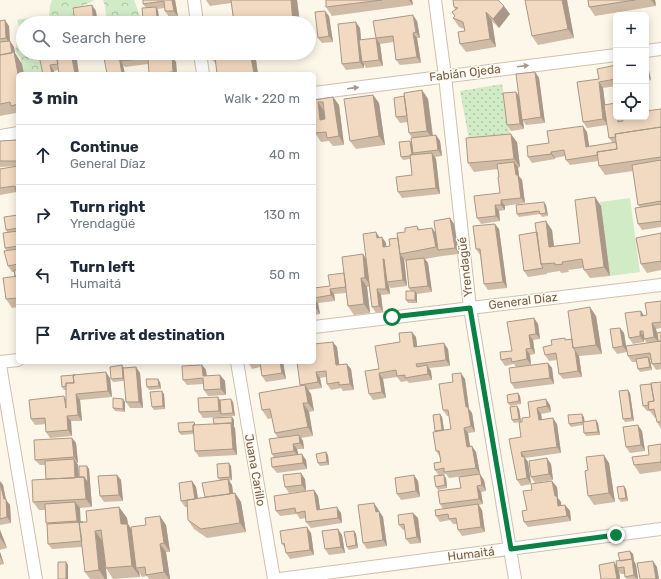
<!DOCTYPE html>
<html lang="en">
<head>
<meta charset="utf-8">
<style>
	:root { --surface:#fff; --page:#f2f2f3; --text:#1f2937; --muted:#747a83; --line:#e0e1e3 }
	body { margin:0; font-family:Rubik,sans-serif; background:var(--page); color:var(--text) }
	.controls { position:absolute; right:12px; top:12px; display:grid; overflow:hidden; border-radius:6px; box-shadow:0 2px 10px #0003 }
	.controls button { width:36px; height:36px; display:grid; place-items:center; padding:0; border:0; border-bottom:1px solid var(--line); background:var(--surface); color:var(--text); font:20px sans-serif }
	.stop { position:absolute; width:12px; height:12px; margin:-9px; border:3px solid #0b8043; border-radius:50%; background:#fff }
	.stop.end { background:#0b8043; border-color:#fff; box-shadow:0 1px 4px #0008 }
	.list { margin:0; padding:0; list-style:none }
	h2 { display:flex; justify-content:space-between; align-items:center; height:52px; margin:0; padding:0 16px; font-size:17px }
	h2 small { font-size:13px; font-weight:400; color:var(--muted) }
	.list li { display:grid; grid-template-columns:26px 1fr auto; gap:12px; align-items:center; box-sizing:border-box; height:60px; padding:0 16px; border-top:1px solid var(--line) }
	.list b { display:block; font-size:15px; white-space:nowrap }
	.list p { margin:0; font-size:13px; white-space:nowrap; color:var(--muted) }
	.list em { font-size:13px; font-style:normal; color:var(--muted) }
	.icon { flex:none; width:22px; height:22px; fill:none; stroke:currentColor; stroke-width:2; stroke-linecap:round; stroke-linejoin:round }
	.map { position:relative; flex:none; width:661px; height:579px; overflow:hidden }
	.search { position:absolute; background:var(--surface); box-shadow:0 2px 10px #0003; left:16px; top:16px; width:300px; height:44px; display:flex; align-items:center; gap:10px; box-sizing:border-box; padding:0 14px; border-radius:22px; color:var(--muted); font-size:15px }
	.panel { position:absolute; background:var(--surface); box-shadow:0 2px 10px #0003; left:16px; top:72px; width:300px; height:292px; border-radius:6px }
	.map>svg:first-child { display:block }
	.grass { fill:url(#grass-dots) }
	.forest { fill:url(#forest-crowns) }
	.garden { fill:#d2ebc7 }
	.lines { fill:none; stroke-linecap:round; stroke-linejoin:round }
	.street-casing { stroke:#cfc0ae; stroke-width:14 }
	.street { stroke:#fff; stroke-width:12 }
	.wall { fill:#d0bba6; fill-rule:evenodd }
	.shaded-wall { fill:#a99887 }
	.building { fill:#f2d9c1; stroke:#a99887; fill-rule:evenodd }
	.oneway { fill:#a7988b }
	.route { stroke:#0b8043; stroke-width:5 }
	.labels { text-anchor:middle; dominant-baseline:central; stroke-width:3; stroke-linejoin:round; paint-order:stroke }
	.street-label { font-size:12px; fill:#78604c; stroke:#fffaf0 }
</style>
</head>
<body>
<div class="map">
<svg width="661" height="579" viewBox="0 0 661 579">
	<defs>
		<pattern id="grass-dots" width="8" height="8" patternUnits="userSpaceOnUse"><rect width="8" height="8" fill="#d2ebc7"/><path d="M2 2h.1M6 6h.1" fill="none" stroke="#afc2a4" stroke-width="1.8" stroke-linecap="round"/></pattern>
		<pattern id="forest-crowns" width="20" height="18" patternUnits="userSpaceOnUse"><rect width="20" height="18" fill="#d2ebc7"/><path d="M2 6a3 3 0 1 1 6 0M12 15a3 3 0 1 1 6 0" fill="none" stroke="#afc2a4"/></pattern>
	</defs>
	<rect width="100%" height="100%" fill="#fdf7e9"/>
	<path class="grass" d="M502,84L511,139L470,145L460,91Z"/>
	<path class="forest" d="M52,0H94C91,3 78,7 72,9L74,23H23V53H60L46,74C38,74 26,76 20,69L21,59L15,51L20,30L17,20L38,16L49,17L50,6Z
		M103,0H134L142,21L136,23H107L105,6Z"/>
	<path class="garden" d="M630,198L640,272L610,276L600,202Z"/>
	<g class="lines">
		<defs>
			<path id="street" d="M194,0L197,23
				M435,0L445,76L470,308L515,579
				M646,51L661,49
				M200,53L203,74
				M314,93L616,55
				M0,136L18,133
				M314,327L661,285
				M0,362L18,360
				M237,362L274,579
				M0,365L36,579
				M280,579L661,529"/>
		</defs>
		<use href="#street" class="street-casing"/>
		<use href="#street" class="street"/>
	</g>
	<path class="wall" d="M143,0H175L178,17H169L165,11V8L157,9L158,10L159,20L145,22L143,19L146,8L143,4Z
		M206,0H297L300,23H234L231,3L210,6Z
		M326,0H412L413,5L332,16L326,7Z
		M525,0H567L574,38L538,45L532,36Z
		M588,0H655L656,6L595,16L589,7Z
		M454,7L510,14L499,28L492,21L496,47L466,52L460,44L465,31L464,29L459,27L453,18L455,16L452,12L455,9Z
		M329,16L333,42L322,43L318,38Z
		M0,21L9,26L10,41L14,47L15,53L22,64L18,74V116L16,113L0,116Z
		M417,21L420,38H417L421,63L400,65L396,60L394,42L380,44L383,66L366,68L364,64V68L346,70L342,64L360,28L361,40L376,38Z
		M120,53H169L170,57L176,62L177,74H150L148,64L125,67L123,65L107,74L120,58Z
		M210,53H251L256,60L258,74H217L216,64L211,58Z
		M39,56L79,74H43ZM58,70L59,73H54V71Z
		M646,63L648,66L651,80L646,81Z
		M616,65V86L603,88L605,105L616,117H646L661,109V227L642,230L638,224L640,207L638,205L633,171L605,175L599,166V161L570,165L566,160L565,156L555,158V159L532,163L528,157L549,143L587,132L589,146L613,143L609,138L607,125L587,128L583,122L599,79Z
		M535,72L539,78L545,123L526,125L523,120L524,129L511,131L507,125L519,96Z
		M422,90L428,99L433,135H436L440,141L442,156L435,157L436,159L440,194L402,198L398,192L412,175L410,159L403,160L401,157L412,143V138L409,133L408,122L400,123L396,117L404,96Z
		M373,95L379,103L385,145L356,149L350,141Z
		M333,97L339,105L344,145L333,146L329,141L321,142L315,133L314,100Z
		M18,140V166L0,167V141Z
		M517,142L520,167L518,168L519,176L522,180L525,203L505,206V210L499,211L500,221L481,224L477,218L500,193L499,177L498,169L474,172L468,163Z
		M18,166L16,192L0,195V169Z
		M595,197L601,206L610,276L590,278L584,270V268L568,270L569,272L561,273L560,271L547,273V274L528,277L524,271L537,232L552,230L554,246L580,243Z
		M546,205L548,216L542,217L540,214L519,217L517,214Z
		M18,215V307L12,308L6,299L15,276L14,272H12L8,266L7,251L5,248L8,233L6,230Z
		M450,218L454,224L459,254L442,256L425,259L428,263L432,292L417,294V303H408L406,300L411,291L409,288L406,262L404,259L407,286L391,288L389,286L390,294L381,295L383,312L376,313L372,307L369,287H367L370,313L354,315L348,306L346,293L334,294L335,301L318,303L320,314L314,315V288L330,286L363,254L366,259L380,237L386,243V247L390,246L398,238L405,232L417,226L420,230L432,228L435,232Z
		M499,229L507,288L488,290L484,284L480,255L476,249Z
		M661,233V270L647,273L641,264Z
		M661,301V328L656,329L657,333L661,332V369L656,370L652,364L651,360H650L652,370L640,372L638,369L637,362H632L628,356L647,343L644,339V337V342L633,344L629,338L641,311L644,316L647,315Z
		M596,316L602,354L579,356L582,377L563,379L559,374L557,360L549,361L545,355L552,345L566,340L572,339Z
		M534,318L538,324L540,339L533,340L535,354L530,355L531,365L548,363L552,368L554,384L515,389L511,383L516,367L514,364L505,366L501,360L512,351Z
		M620,328L624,333L627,352L617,354L613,348Z
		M416,337L417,347L448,349L450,366L429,368L431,371L432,380L409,383L407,381L401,382L397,377L383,379L386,398L373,400L369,394L379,369L400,342Z
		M337,347L339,365L351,369L354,390L343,391L341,388L331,390L327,384L326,377L320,378L322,388L308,390L311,394L314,411L309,412L313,436L301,438L303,441L304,449H297L298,454L306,460L307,469L277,473L272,467L274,458L272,454L278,438L275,433L272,418L268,419L262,410L301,386L300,385Z
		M248,362H283L286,379L266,382L262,376L260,367L252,369Z
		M122,365L123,368L136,367L140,373L143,408H130L126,402L124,381L113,382L111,379Z
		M202,365L206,370L207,376L220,375L225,381L226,395L208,396L204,390V384L187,385L183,380Z
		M110,378L112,397L80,400L82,421H71L72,436L50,438L46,432V424L35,425L31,419L64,396L66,399V390H64L62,387Z
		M465,379L469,409L472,413L475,432L468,433L470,447L476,452L480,474L449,478L446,474L439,476L435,470L441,462L440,457L436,451L435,431L440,414L442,417L444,430L451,429L449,416H447L443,410L453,382Z
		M160,382L161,389L149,390L147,387Z
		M661,382V429L657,422L656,418H655L650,411H647L643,406Z
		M518,393L520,396L521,404L510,406L508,403Z
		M630,393L634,421L625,422L623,419Z
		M164,394L165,409L154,410L152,407Z
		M123,399L125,402V412L115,411L113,408Z
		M220,400L233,402L235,416L203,418L199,412Z
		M528,402L550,405L551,412L541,414L542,419L557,424L561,453L525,458L528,462L531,484L521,486L517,480L522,422L530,417Z
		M517,406L519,409L521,422L514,423L512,420Z
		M232,417L234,420V427L235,428L237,455L199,457L195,451L194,434L181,435L179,432L196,425L214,424Z
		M584,417V422L598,423L600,435L586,436L584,433L583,425L571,427L569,424Z
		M642,431L645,451L630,453L626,447Z
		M72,438L76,443L78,463H77L78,465L79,477L87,466L89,469L92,507L80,508V522H87L119,507L127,518L128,524L131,529L166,525L170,552H166L170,579H149L147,576L142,577L139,572L140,577L113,579L106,568L103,542L107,579H90L85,572L82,547L52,549L48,544L47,524L46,523L45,510H39L33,502L46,479L45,465H40L35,460Z
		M661,444V471L640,474L634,465L649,455Z
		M326,452L328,455L329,465L320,466L318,463Z
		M229,463L231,466L232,480L229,481L232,485L233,493H235L241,502L246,532L207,538L194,529L188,520L187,507H185L181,501L192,481L196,487L198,498L205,497L220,480L218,478Z
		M609,463L615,502L594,505L588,496V470Z
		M551,464L553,480L535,483L531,477Z
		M117,475L121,480L123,501L104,502L100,496Z
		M446,478L447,488L438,490L436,487Z
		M305,479L306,491L289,493L285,487Z
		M484,480L486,491L481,492L483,504L479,505L482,510L485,532L462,536L458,530L457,524H453L450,520L440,522L436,516L443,509L440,504L461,488Z
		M0,481L3,485L6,500L10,505L11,523L0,525Z
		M418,481L420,497L401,500L397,494Z
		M557,487L558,498L561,502V506L565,505L570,511L571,521L528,527L524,522L527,510Z
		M626,489L628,501L621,502L619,499Z
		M314,490L318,496L320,509L341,513L342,523L311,528L306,522V518L300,519L297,514L280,516L276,511Z
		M378,509L379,511L383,517L387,546L367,549L363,543Z
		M413,513L418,518L421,543L410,544L406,539L405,530H403L399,525Z
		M0,530L7,548L0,550Z
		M354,531L356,534L358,548L349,550L347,547Z
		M311,533L314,555L290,559L286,553L285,548L282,544Z
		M342,535L345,553L329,555L325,549Z
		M630,551L633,554L634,561L636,565L638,579H627L625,577V574H621L619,571L620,579H601L614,562L617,566L620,561Z
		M0,552L4,564L0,565Z"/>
	<path class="shaded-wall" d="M172,0H175L178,17L174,11Z
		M291,0H297L300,23H294L293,22Z
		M409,0H412L413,5Z
		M562,0H567L574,38L568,29Z
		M651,0H655L656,6Z
		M92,5L96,11L98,23H94Z
		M504,6L510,14L499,28L493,19Z
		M156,7L158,10L159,20L157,17Z
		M325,11L329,16L333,42L329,36Z
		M486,12L492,21L496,47L490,39Z
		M413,15L417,21L420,38L416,32Z
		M646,19L647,33L646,32Z
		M5,20L9,26L10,44L6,38Z
		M356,22L360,28L363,62H362L364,64V68L360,62Z
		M413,33L417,38L421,63L417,57Z
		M376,38L380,44L383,66L379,60Z
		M10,41L14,47L15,53L22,64L24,74H18L13,58Z
		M71,53H76L79,74H75Z
		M166,53H169L170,61L166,56Z
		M250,53H251L256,60L258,74H254V73Z
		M119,56L122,61H121L123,65L125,74H122Z
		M172,56L176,62L177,74H175L173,72Z
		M646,63L648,66L651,80L647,74Z
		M50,65L54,71L55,74H52Z
		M535,72L539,78L545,123L541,117Z
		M599,82L603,88L608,125L603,119Z
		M422,90L428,99L433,139L427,131Z
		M516,92L520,97L524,129L520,124Z
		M373,95L379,103L385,145L379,136Z
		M333,97L339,105L344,145L339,136Z
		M318,102L324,111L326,128L320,120Z
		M583,126L587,132L590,152L586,147Z
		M511,134L517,142L520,167L514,159Z
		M436,135L440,141L442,156L438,150Z
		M410,141L412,144L414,159L412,156Z
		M551,152L555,158V159L551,154Z
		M432,153L436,159L440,194L436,188Z
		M514,162L518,167L519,176L522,180L525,203L521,198L516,175Z
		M595,197L601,206L610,276L604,267Z
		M501,200L505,206V210L501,205Z
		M544,202L546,205L548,216L546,213Z
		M495,205L499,211L500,221L496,216Z
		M450,218L454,224L459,254L455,248Z
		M546,221L552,230L555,256L549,247Z
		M495,224L499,229L507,288L503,282Z
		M432,228L438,237V250L436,247Z
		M376,232L380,238H377Z
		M382,237L386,243L387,253L383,247Z
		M398,238L400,254L404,259L407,286L403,280Z
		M363,254L369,263L371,286L365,278Z
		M424,258L428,263L432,292L428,286Z
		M383,259L387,264V282L389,286L390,294L386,289Z
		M361,278L367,287L370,313L364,304Z
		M330,289L334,294L335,301L331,295Z
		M377,289L381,295L383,312L379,306Z
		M415,291L417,294V303L415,300Z
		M314,298L318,303L320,314L316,309Z
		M590,307L596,316L602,354L596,345Z
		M641,311L645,317L641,316Z
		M534,318L538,324L540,339L536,334Z
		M652,323L656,329L659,343L654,337Z
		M620,328L624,333L627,352L623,346Z
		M640,331L644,337V342L640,336Z
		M412,332L416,337L418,353L414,347Z
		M529,335L533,340L535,354L531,348Z
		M333,342L337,347L340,371L336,365Z
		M444,343L448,349L450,366L446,360Z
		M526,349L530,355L531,365L527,359Z
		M575,350L579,356L582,377L578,371Z
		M648,357L650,360L652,370L650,367Z
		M280,362H283L286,379L282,373Z
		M548,363L552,368L554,384L550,378Z
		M347,364L351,369L354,390L350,384Z
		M122,365L124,368L125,381L123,378Z
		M202,365L206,370L207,382L203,376Z
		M427,365L431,371L432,380L428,374Z
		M136,367L140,373L143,408L139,402Z
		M106,372L110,378L112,397L108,391Z
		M316,372L320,378L322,388L318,382Z
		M379,373L383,379L386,398L382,392Z
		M461,373L465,379L469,409L472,413L475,432L471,426L466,407Z
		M220,375L225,381L226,395L221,389Z
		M158,379L160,382L161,389L159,386Z
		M305,385L311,394L314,411L308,403Z
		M628,390L630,393L634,421L632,418Z
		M162,391L164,394L165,409L163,406Z
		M518,393L520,396L521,404L519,401Z
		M76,394L80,400L82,421L78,415Z
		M218,397L222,403L221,414L223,417L219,411Z
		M123,399L125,402V412L123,409Z
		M231,399L233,402L235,416L233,413Z
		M546,399L550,405L551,412L547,406Z
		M303,403L309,412L313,436L308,427Z
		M517,406L519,409L521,422L519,419Z
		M537,408L541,414L543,426L539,420Z
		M440,414L442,417L445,436L443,434Z
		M582,414L584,417L585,425L583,422Z
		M67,416L71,421L72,436L68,430Z
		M232,417L234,420V427L235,428L237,455L233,449L231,423Z
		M553,418L557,424L561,453L557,447Z
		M596,420L598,423L600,435L598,432Z
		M638,425L642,431L645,451L641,445Z
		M464,428L468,433L471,453L467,447Z
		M299,435L303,441L304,449L300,443Z
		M72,438L76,443L78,463L74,457Z
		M293,444L297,449L299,457L294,451Z
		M472,446L476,452L480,474L476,468Z
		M326,452L328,455L329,465L327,462Z
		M521,452L528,462L531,484L527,478Z
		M302,454L306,460L307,469L303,463Z
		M604,455L609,463L615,502L609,493Z
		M547,458L551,464L553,480L549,474Z
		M74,459L78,465L79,486L75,480Z
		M229,463L231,466L232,480L230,477Z
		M87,466L89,469L92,507L86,499L84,477Z
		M301,473L305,479L306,491L302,485Z
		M480,474L484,480L486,491L482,485Z
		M117,475L121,480L123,501L119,495Z
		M414,475L418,481L420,497L416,491Z
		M444,475L446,478L447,488L445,485Z
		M228,479L232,485L234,502L230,496Z
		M0,481L3,485L6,500L10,505L11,523L7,517Z
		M192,481L196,487L199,505L195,500Z
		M552,481L557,487L558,498L561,502L562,512L558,506L555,496Z
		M477,486L481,492L483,504L479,499Z
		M624,486L626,489L628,501L626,498Z
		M314,490L318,496L321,516L317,510Z
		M235,493L241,502L246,532L240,523Z
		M75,502L80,508L81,527L77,521Z
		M374,503L378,509L380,517L376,512Z
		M478,504L482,510L485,532L481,527Z
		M565,505L570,511L571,521L567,516Z
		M119,507L127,518L128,524L135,535L136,568L139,572L140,577L132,566L121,524Z
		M337,507L341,513L342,523L338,518Z
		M379,511L383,517L387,546L383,540Z
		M413,513L418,518L421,543L417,537Z
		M160,516L166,525L170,552L164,543Z
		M307,527L311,533L314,555L310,550Z
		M338,529L342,535L345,553L341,547Z
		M0,530L7,548L1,539L0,537Z
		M95,531L103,542L107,579H105L99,570Z
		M354,531L356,534L358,548L356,545Z
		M160,544L166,552L170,579H169L164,572Z
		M630,551L633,554L634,561L636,565L638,579H637L634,575Z
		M0,552L4,564L0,557Z
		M653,561L657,567L659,579H656Z
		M66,562L68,565V579H66Z
		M614,562L618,568H617L619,571L620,579H617Z"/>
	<path class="building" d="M143,0H172L174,11H165L164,1L143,4Z
		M231,0H291L293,22L289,23H234Z
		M326,0H382L326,7Z
		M453,0H498L504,6L493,19L486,12L490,39L460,44L458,32L465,31L463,22L453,18L455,16L452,12L458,8L454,7Z
		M525,0H562L568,29L532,36Z
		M588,0H635L589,7Z
		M92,5L94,23H75L73,8Z
		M156,7L157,17L143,19L142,8Z
		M325,11L329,36L318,38L315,12Z
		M622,14H642V15H622Z
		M413,15L416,32L413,33L417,57L396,60L393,36L376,38L379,60L362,62L359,40L376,38L373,21Z
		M5,20L6,38L0,39V21Z
		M356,22L360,62L342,64L338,24Z
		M10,41L12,53L0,55V42Z
		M14,52L18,74L39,73V74H18V104L11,106L10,102L0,104V55Z
		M56,53H71L75,74H59Z
		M56,53L58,64L50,65L52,74L59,73V74H43L39,56Z
		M120,53H166V56L121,61Z
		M210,53H239L215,57L211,58Z
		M239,53H250L254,73L249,74H217L215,57Z
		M119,56L122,74H107L104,58Z
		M172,56L173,72L149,74L148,59Z
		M616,65V79L599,82L603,119L583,122L577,82L599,79L597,69Z
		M535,72L541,117L522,120L516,74Z
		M422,90L427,131L409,133L404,93Z
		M516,92L520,124L507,125L503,93Z
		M373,95L379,136L350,141L344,99Z
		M404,96L407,116L396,117L394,98Z
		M333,97L339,136L327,138L326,132L315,133L314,125V100ZM318,102H323L325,119L320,120Z
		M616,103V117H617L618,122L623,121L622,117H646V111L661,109V127L615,134L616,137L609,138L604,105Z
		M583,126L586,147L616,142L617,149L597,152L598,155L566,160L564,150L551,152V154L528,157L527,146L549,143L547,131Z
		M661,127V157L599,166L597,152L617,149L615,134Z
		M511,134L514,159L468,163L466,138Z
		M436,135L438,150L413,153L411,138Z
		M18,140V161H0V141Z
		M410,141L412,155H410V156L401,157L399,142Z
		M432,153L436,188L398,192L396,177L412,175L410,155Z
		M661,160V201L638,205L632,165Z
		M514,162L516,175H518L521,198L501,200V205H495L496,216L477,218L474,196L500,193L498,177H499L497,164Z
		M18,166V200L15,186L0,188V169Z
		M595,197L604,267L584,270L582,259L562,262L563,264L555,265V263L541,264L535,223L546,221L549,247L580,243L575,200Z
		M544,202L546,213L540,214L539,211L517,214L516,205Z
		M661,204V221L638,224L635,208Z
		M18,215V228L6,230L4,217Z
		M450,218L455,248L438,250L434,221Z
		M495,224L503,282L484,284L480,249H476L473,226Z
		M417,226L418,230L432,228L436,247L400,254L397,233L405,232V228Z
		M18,231V246L5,248L3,233Z
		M376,232L377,238L382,237L383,247L390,246L389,239L398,238L403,280L387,282L384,259H383L386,289H377L379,306L372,307L363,234Z
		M537,232L541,264L543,268L524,271L519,235Z
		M661,233V261L641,264L636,238Z
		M18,249V264L8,266L4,251Z
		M363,254L365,278H361L364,304L348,306L342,257Z
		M424,258L428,286L409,288L406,260Z
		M14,270H18V276H15Z
		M344,273L346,287L330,289L331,295L314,298L316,309H314V288L330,286L328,275Z
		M18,276V298L6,299L3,278Z
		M406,291H415V300H406Z
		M661,301V322L652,323L654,337L644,339L643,331H640V336L629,338L625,313L641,311V316L647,315L645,303Z
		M590,307L596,345L573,348L568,311Z
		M534,318L536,334L529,335L531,348L526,349L527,359L512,362L511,358L501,360L500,352L512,351L507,322Z
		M620,328L623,346L613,348L610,329Z
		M412,332L414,347L444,343L446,360L416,364L417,367L427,365L428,374L405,378V375L397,376L396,370L379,373L382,392L369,394L365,371L379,369L375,346L400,342L399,333Z
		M661,332V341H658L657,333Z
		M565,338V340L572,339L573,348L575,350L578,371L559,374L556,353L545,355L543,347L552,345L551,340Z
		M661,341V363L652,364L650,353L628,356L626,346Z
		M333,342L336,365L347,364L350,384L339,385V382L327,384L326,371L316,372L318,382L300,385L297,362H314V344Z
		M648,357L650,367L638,369L636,359Z
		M260,362H280L282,373L262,376Z
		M548,363L550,378L511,383L509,368Z
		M122,365L123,378L111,379L110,367Z
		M202,365L203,376L220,375L221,389L204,390L203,378L183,380L182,366Z
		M136,367L139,402H126L123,368Z
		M106,372L108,391L76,394L78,415L67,416L68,430L46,432L45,418L31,419L29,400L64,396L66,408V383H74L73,375Z
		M461,373L466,407H468L471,426L464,428L467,447L472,446L476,468L444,472V468L435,470L434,463L441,462L439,451H436L433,432L451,429L448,410H443L439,384L453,382L452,374Z
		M73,375L74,383H66V386L62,387L61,376L75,375Z
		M146,379H158L159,386L147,387Z
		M661,382V422H657L654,409L649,410L648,402L654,401L651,383Z
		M651,384L654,401L648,402L649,405L643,406L640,385Z
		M305,385L308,403H303L308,427L275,433L270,409L262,410L259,393Z
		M628,390L632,418L623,419L619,391Z
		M162,391L163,406L152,407L150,392Z
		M518,393L519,401L508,403L507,395Z
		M218,397L219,411L199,412L198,398Z
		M113,398L123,399V409L113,408Z
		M231,399L233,413L221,414L220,400Z
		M546,399L547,406L537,408L539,420L553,418L557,447L521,452L522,457L524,456L527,478L517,480L509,439L521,437L519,422H522V418L530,417L528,402Z
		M517,406L519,419L512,420L510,407Z
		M440,414L442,430L435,431L433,415Z
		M582,414L583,422L569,424L568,415Z
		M232,417V424L231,423L214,424L213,418Z
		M596,420L598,432L584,433L583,422Z
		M194,422L195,425H193V431L179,432L178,423Z
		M231,423L233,449L195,451L193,425Z
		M638,425L641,445L626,447L623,427Z
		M299,435L300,443L293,444L294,451L272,454L269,439Z
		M72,438L74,457L35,460L34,440Z
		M661,444V462L634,465L632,457L649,455L648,446Z
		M326,452L327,462L318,463L316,454Z
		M302,454L303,463L272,467L271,458Z
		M604,455L609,493L588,496L585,471L588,470L586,457Z
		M547,458L549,474L531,477L529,461Z
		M74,459L75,478L46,479L45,461Z
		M229,463L230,477L218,478L217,464Z
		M79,466H87L88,483L84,477H79Z
		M301,473L302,485L285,487L283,475Z
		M480,474L482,485L477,486L479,499L440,504L438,491L461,488L459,477Z
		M117,475L119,495L100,496L98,476Z
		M414,475L416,491L397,494L395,478Z
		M444,475L445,485L436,487L434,476Z
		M84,477L86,499L33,502L32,480Z
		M228,479L230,494L205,497L202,483Z
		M192,481L195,499L181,501L179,483Z
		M552,481L555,496H557L558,506L565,505L567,516L524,522L522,511L527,510L523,491L532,490L531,484Z
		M0,483L4,499H6L7,517L0,519Z
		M624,486L626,498L619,499L617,487Z
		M314,490L317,510L337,507L338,518L306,522L305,511L296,513L295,508L276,511L274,496Z
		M235,493L240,523L201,529L188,520L187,500Z
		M75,502L77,521L46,523L45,504Z
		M374,503L376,512L379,511L383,540L363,543L358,505Z
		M478,504L481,527L458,530L456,518L449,519L448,514L436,516L435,510Z
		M119,507L121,524H127L132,566L106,568L101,530L95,531L99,570L85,572L79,522H87L86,511Z
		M413,513L417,537L406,539L404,524L399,525L398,515Z
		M160,516L164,543L160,544L164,572L146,575L145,567L136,568L131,527L146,525L145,518Z
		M79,522L82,541L48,544L47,524L83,522Z
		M307,527L310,550L286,553L284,543L282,544L280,531Z
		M338,529L341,547L325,549L322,531Z
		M354,531L356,545L347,547L344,532Z
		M630,551L632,559L620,561L618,553Z
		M632,559L634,575L625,577L624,567L617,568L616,561Z
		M653,561L656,579H640L637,563Z
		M58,562H66V579H58Z
		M614,562L617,579H601L599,565Z"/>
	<defs><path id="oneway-solid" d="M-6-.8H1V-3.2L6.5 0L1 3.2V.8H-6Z"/></defs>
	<g class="oneway">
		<use href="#oneway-solid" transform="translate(523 66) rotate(-7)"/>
		<use href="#oneway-solid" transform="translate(353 88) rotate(-7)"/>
	</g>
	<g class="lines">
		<path class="route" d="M392,317L470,308L511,549L616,535"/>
	</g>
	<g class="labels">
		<g class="street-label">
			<text transform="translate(465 73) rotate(-7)">Fabián Ojeda</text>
			<text transform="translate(465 267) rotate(-96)">Yrendagüé</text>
			<text transform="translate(523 301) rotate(-7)">General Díaz</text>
			<text transform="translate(255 470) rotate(80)">Juana Carillo</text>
			<text transform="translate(471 554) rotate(-7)">Humaitá</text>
		</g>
	</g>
</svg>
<div class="controls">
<button>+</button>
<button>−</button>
<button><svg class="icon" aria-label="locate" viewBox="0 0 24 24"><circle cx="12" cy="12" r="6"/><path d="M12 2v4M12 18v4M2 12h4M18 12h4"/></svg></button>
</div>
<div class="stop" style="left:392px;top:317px"></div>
<div class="stop end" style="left:616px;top:535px"></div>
<div class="search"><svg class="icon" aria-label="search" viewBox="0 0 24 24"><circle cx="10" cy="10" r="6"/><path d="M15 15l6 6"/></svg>Search here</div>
<section class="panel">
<h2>3 min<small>Walk · 220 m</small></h2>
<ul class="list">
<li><svg class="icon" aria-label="ahead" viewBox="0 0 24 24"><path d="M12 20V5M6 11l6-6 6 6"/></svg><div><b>Continue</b><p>General Díaz</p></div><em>40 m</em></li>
<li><svg class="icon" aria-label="right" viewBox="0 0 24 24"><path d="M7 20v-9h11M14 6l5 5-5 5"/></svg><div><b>Turn right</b><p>Yrendagüé</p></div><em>130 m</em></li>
<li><svg class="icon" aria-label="left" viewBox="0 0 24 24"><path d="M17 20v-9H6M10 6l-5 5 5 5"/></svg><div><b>Turn left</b><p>Humaitá</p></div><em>50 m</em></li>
<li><svg class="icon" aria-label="arrive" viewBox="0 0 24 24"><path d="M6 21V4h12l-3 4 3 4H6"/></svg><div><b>Arrive at destination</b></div></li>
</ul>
</section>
</div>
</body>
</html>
